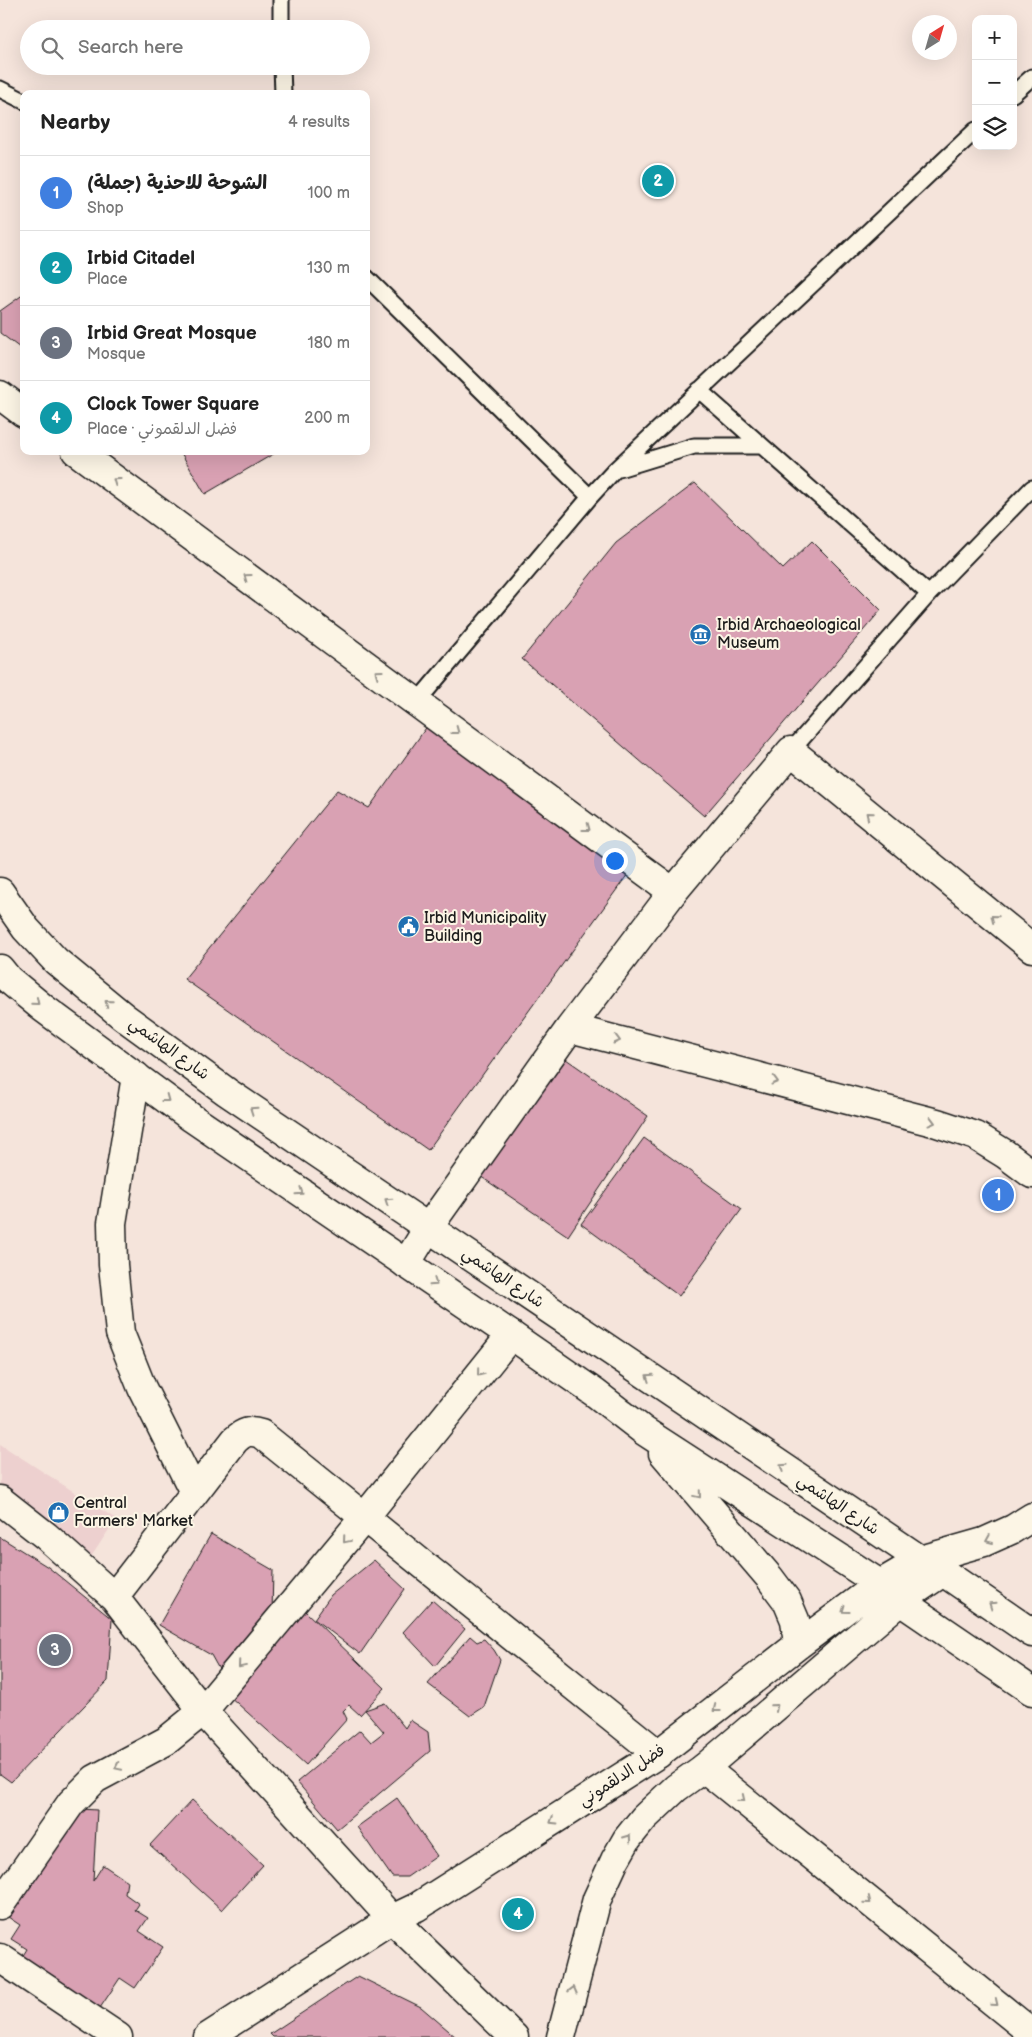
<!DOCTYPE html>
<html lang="en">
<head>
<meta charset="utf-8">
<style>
	:root { --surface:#fff; --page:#f2f2f2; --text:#222; --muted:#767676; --line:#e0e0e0; --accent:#0f766e }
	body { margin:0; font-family:"Balsamiq Sans","Playpen Sans Arabic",sans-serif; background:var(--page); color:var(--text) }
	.controls { position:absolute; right:15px; top:15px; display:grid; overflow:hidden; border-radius:10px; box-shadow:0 5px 20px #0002 }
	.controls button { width:45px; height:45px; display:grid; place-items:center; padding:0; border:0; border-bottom:1px solid var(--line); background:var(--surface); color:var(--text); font:25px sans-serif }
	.compass { position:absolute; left:912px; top:15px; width:45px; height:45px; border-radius:50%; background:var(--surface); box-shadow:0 5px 20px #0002; rotate:37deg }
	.you { position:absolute; left:614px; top:860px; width:18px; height:18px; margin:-12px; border:4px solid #fff; border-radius:50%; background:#1a73e8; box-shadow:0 0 0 8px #1a73e833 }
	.badge { display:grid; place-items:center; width:32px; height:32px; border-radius:50%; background:var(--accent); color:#fff; font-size:16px; font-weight:700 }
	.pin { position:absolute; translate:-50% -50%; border:2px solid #fff; box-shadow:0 1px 5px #0006 }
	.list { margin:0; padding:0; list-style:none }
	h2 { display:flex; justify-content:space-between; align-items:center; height:65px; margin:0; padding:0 20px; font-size:21px }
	h2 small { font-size:16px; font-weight:400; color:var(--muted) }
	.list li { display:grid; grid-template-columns:32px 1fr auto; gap:15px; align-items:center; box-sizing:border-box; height:75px; padding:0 20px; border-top:1px solid var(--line) }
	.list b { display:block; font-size:19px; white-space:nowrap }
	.list p { margin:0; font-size:16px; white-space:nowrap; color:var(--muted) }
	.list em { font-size:16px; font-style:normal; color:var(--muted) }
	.icon { flex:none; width:28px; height:28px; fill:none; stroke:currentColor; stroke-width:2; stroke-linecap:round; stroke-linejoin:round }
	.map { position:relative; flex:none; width:1032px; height:2037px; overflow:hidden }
	.search { position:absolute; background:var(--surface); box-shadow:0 5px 20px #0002; left:20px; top:20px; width:350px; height:55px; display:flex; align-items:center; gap:12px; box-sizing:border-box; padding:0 18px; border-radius:28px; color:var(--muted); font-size:19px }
	.panel { position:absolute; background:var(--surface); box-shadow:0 5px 20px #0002; left:20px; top:90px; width:350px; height:365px; border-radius:10px }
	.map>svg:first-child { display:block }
	.built { fill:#edd0cf }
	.building { fill:#d9a1b3; stroke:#1c1c1c }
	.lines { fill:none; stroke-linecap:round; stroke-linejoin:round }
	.lane-casing { stroke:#1c1c1c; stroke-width:19 }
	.street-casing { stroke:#1c1c1c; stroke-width:31 }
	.secondary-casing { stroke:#1c1c1c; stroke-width:31 }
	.lane { stroke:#fcf5e5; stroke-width:15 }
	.street { stroke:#fcf5e5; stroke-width:28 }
	.secondary { stroke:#fcf5e5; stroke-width:28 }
	.oneway { stroke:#97938b }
	.labels { text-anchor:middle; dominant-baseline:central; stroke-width:4; stroke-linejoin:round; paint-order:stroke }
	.poi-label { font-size:16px; fill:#1c1c1c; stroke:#fcf5e5; text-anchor:start }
	.street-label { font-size:16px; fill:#1c1c1c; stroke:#fcf5e5 }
</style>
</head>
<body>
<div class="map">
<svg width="1032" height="2037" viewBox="0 0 1032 2037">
	<rect width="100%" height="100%" fill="#f5e4db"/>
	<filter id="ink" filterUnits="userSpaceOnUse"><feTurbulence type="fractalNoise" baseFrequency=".02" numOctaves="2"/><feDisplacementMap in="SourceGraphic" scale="10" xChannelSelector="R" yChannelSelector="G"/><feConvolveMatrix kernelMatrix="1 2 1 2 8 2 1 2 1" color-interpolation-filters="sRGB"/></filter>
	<g filter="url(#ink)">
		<path class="built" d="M0,1444L116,1519L85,1566L0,1505Z"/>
		<path class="building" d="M24,294V351L0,333V311Z
			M180,451H274L275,453L205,494Z
			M695,483L783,569L812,541L881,610L704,816L522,659L616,543Z
			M428,725L628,874L428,1150L184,979L337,790L369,808Z
			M566,1059L648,1116L568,1236L480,1176Z
			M644,1138L742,1209L679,1296L581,1224Z
			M211,1534L273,1570L272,1613L221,1673L211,1655L159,1625Z
			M0,1537L48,1567L112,1619L108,1681L11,1782L0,1774Z
			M374,1560L405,1589L360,1654L314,1619L331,1595Z
			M432,1600L465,1629L435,1666L403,1632Z
			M305,1611L385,1688L360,1715L349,1705L343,1711L347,1719L306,1765L228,1695Z
			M470,1636L477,1642L484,1639L494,1650L500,1660L484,1707L470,1716L428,1684Z
			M385,1703L405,1728L410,1720L428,1732L430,1751L337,1829L297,1782L360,1730L371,1742L384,1732L365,1710Z
			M397,1798L437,1856L407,1877H392L357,1827Z
			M192,1800L263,1865L222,1910L150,1845Z
			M81,1809L97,1810L93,1881L103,1865L127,1881L125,1894L139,1904L135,1910L148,1918L139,1931L163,1947L135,1988L120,1978L96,2014L19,1962L27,1949L11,1939L20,1925L8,1917Z
			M358,1976L421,2007L456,2037H273L270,2034Z"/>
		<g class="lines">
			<defs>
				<path id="lane" d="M281,0V29
					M282,66L283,94
					M0,89L24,101
					M1013,94L1032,77
					M366,277L590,497
					M699,390L929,594
					M619,469L694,446H761
					M417,702L590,497L615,470L976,130
					M791,751L929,594L1032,488"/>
				<path id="street" d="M0,395L24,413
					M76,451L673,892
					M570,1028L937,1123L976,1136L1005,1154L1032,1174
					M136,1076L112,1223L113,1265L120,1333L142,1388L194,1492
					M406,1264L428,1228L570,1028L673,892L791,751L1032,948
					M0,1500L46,1536L114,1597L203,1711L392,1919L514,2037
					M114,1597L235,1440C244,1432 249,1430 261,1434L658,1754
					M704,1768L1032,2033
					M0,1905L71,1803L95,1779L166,1741L203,1711L364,1518L511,1335
					M0,1958L118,2037"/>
				<path id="secondary" d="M0,892L26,929L56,961L124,1017L227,1092L921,1560L943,1572L1032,1633
					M0,969L8,979L43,1008L192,1118L511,1335L595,1393L644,1431L880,1584L900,1601L1032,1691
					M663,1453L769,1577L787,1601L795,1620L798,1645
					M208,2037L392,1919L417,1907L658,1754L798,1645L880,1584L921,1560L984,1542L1013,1529L1032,1517
					M561,2037L597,1899L615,1860L627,1839L644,1818L676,1788L704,1768L900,1601L943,1572"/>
			</defs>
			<use href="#lane" class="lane-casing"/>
			<use href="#street" class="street-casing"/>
			<use href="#secondary" class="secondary-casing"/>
			<use href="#lane" class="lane"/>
			<use href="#street" class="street"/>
			<use href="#secondary" class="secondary"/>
		</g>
		<defs><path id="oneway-chevron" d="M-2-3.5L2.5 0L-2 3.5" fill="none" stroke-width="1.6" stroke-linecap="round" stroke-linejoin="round" transform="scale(1.25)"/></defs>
		<g class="oneway">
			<use href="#oneway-chevron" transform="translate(116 481) rotate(-144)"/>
			<use href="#oneway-chevron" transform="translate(247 577) rotate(-144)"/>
			<use href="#oneway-chevron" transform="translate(378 673) rotate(-144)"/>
			<use href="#oneway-chevron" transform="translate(456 731) rotate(37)"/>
			<use href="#oneway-chevron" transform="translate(869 815) rotate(-141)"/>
			<use href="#oneway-chevron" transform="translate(587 828) rotate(37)"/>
			<use href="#oneway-chevron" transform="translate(994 918) rotate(-141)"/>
			<use href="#oneway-chevron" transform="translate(36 1002) rotate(40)"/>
			<use href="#oneway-chevron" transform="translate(108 1003) rotate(-141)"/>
			<use href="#oneway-chevron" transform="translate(617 1040) rotate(15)"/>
			<use href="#oneway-chevron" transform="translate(775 1081) rotate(15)"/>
			<use href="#oneway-chevron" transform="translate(166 1099) rotate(37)"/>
			<use href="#oneway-chevron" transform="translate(253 1110) rotate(-146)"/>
			<use href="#oneway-chevron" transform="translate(932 1122) rotate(15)"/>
			<use href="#oneway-chevron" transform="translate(300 1192) rotate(34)"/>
			<use href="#oneway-chevron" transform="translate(388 1201) rotate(-146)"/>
			<use href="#oneway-chevron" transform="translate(434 1283) rotate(34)"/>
			<use href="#oneway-chevron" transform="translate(480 1373) rotate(129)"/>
			<use href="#oneway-chevron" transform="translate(649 1377) rotate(-146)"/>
			<use href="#oneway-chevron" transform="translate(783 1467) rotate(-146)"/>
			<use href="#oneway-chevron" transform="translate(698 1495) rotate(50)"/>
			<use href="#oneway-chevron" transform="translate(346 1540) rotate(130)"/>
			<use href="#oneway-chevron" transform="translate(989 1540) rotate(157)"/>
			<use href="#oneway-chevron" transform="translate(992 1605) rotate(-146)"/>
			<use href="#oneway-chevron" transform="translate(845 1610) rotate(144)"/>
			<use href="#oneway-chevron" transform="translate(241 1665) rotate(130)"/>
			<use href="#oneway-chevron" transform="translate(775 1707) rotate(-41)"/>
			<use href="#oneway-chevron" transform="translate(716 1709) rotate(142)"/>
			<use href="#oneway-chevron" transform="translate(118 1767) rotate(154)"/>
			<use href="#oneway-chevron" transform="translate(742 1799) rotate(39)"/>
			<use href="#oneway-chevron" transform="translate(553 1821) rotate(148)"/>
			<use href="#oneway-chevron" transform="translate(628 1838) rotate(-55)"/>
			<use href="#oneway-chevron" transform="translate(868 1901) rotate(39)"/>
			<use href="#oneway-chevron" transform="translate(573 1990) rotate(-76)"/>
			<use href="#oneway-chevron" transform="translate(995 2003) rotate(39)"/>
		</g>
	</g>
	<defs>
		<symbol id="museum-disc" viewBox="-11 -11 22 22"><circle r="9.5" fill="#1f6fb2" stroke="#fcf5e5"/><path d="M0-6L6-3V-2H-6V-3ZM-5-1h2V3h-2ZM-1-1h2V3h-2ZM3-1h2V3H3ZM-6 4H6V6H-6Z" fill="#fff"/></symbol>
		<symbol id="civic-disc" viewBox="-11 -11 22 22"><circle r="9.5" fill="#1f6fb2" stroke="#fcf5e5"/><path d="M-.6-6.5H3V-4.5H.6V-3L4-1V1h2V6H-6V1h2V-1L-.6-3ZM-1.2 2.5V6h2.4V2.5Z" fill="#fff"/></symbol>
		<symbol id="shop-disc" viewBox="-11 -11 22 22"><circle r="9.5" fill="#1f6fb2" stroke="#fcf5e5"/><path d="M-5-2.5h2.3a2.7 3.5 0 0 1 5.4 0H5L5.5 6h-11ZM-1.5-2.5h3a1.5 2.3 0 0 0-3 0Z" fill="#fff"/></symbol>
	</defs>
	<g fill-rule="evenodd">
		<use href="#museum-disc" x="688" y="622" width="25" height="25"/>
		<use href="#civic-disc" x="396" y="914" width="25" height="25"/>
		<use href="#shop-disc" x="46" y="1500" width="25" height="25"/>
	</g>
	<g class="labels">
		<g class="poi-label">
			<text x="717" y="625">Irbid Archaeological<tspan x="717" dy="18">Museum</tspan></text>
			<text x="424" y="918">Irbid Municipality<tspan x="424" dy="18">Building</tspan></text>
			<text x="74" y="1503">Central<tspan x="74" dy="18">Farmers' Market</tspan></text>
		</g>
		<g class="street-label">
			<text transform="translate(169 1049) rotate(36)">شارع الهاشمي</text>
			<text transform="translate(503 1278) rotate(34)">شارع الهاشمي</text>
			<text transform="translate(838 1505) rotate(34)">شارع الهاشمي</text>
			<text transform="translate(622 1776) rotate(-33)">فضل الدلقموني</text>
		</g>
	</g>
</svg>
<div class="controls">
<button>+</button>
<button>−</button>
<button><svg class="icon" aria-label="layers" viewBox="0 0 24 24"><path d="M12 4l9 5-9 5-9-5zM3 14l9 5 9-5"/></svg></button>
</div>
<svg class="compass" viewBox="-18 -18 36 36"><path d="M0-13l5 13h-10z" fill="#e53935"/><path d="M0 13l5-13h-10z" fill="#767676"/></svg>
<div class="you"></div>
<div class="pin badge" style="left:998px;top:1195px;background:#3f7fe0">1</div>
<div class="pin badge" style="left:658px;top:181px;background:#0f9aa8">2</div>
<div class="pin badge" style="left:55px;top:1650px;background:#6b7280">3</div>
<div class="pin badge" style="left:518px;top:1914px;background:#0f9aa8">4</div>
<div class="search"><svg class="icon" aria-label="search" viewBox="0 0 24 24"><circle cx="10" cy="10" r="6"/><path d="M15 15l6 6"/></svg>Search here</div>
<section class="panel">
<h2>Nearby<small>4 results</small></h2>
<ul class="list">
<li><span class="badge" style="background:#3f7fe0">1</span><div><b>الشوحة للاحذية (جملة)</b><p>Shop</p></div><em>100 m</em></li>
<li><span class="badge" style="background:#0f9aa8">2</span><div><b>Irbid Citadel</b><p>Place</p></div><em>130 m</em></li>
<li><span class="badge" style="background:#6b7280">3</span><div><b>Irbid Great Mosque</b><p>Mosque</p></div><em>180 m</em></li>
<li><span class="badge" style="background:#0f9aa8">4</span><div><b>Clock Tower Square</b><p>Place · فضل الدلقموني</p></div><em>200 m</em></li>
</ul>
</section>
</div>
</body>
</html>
